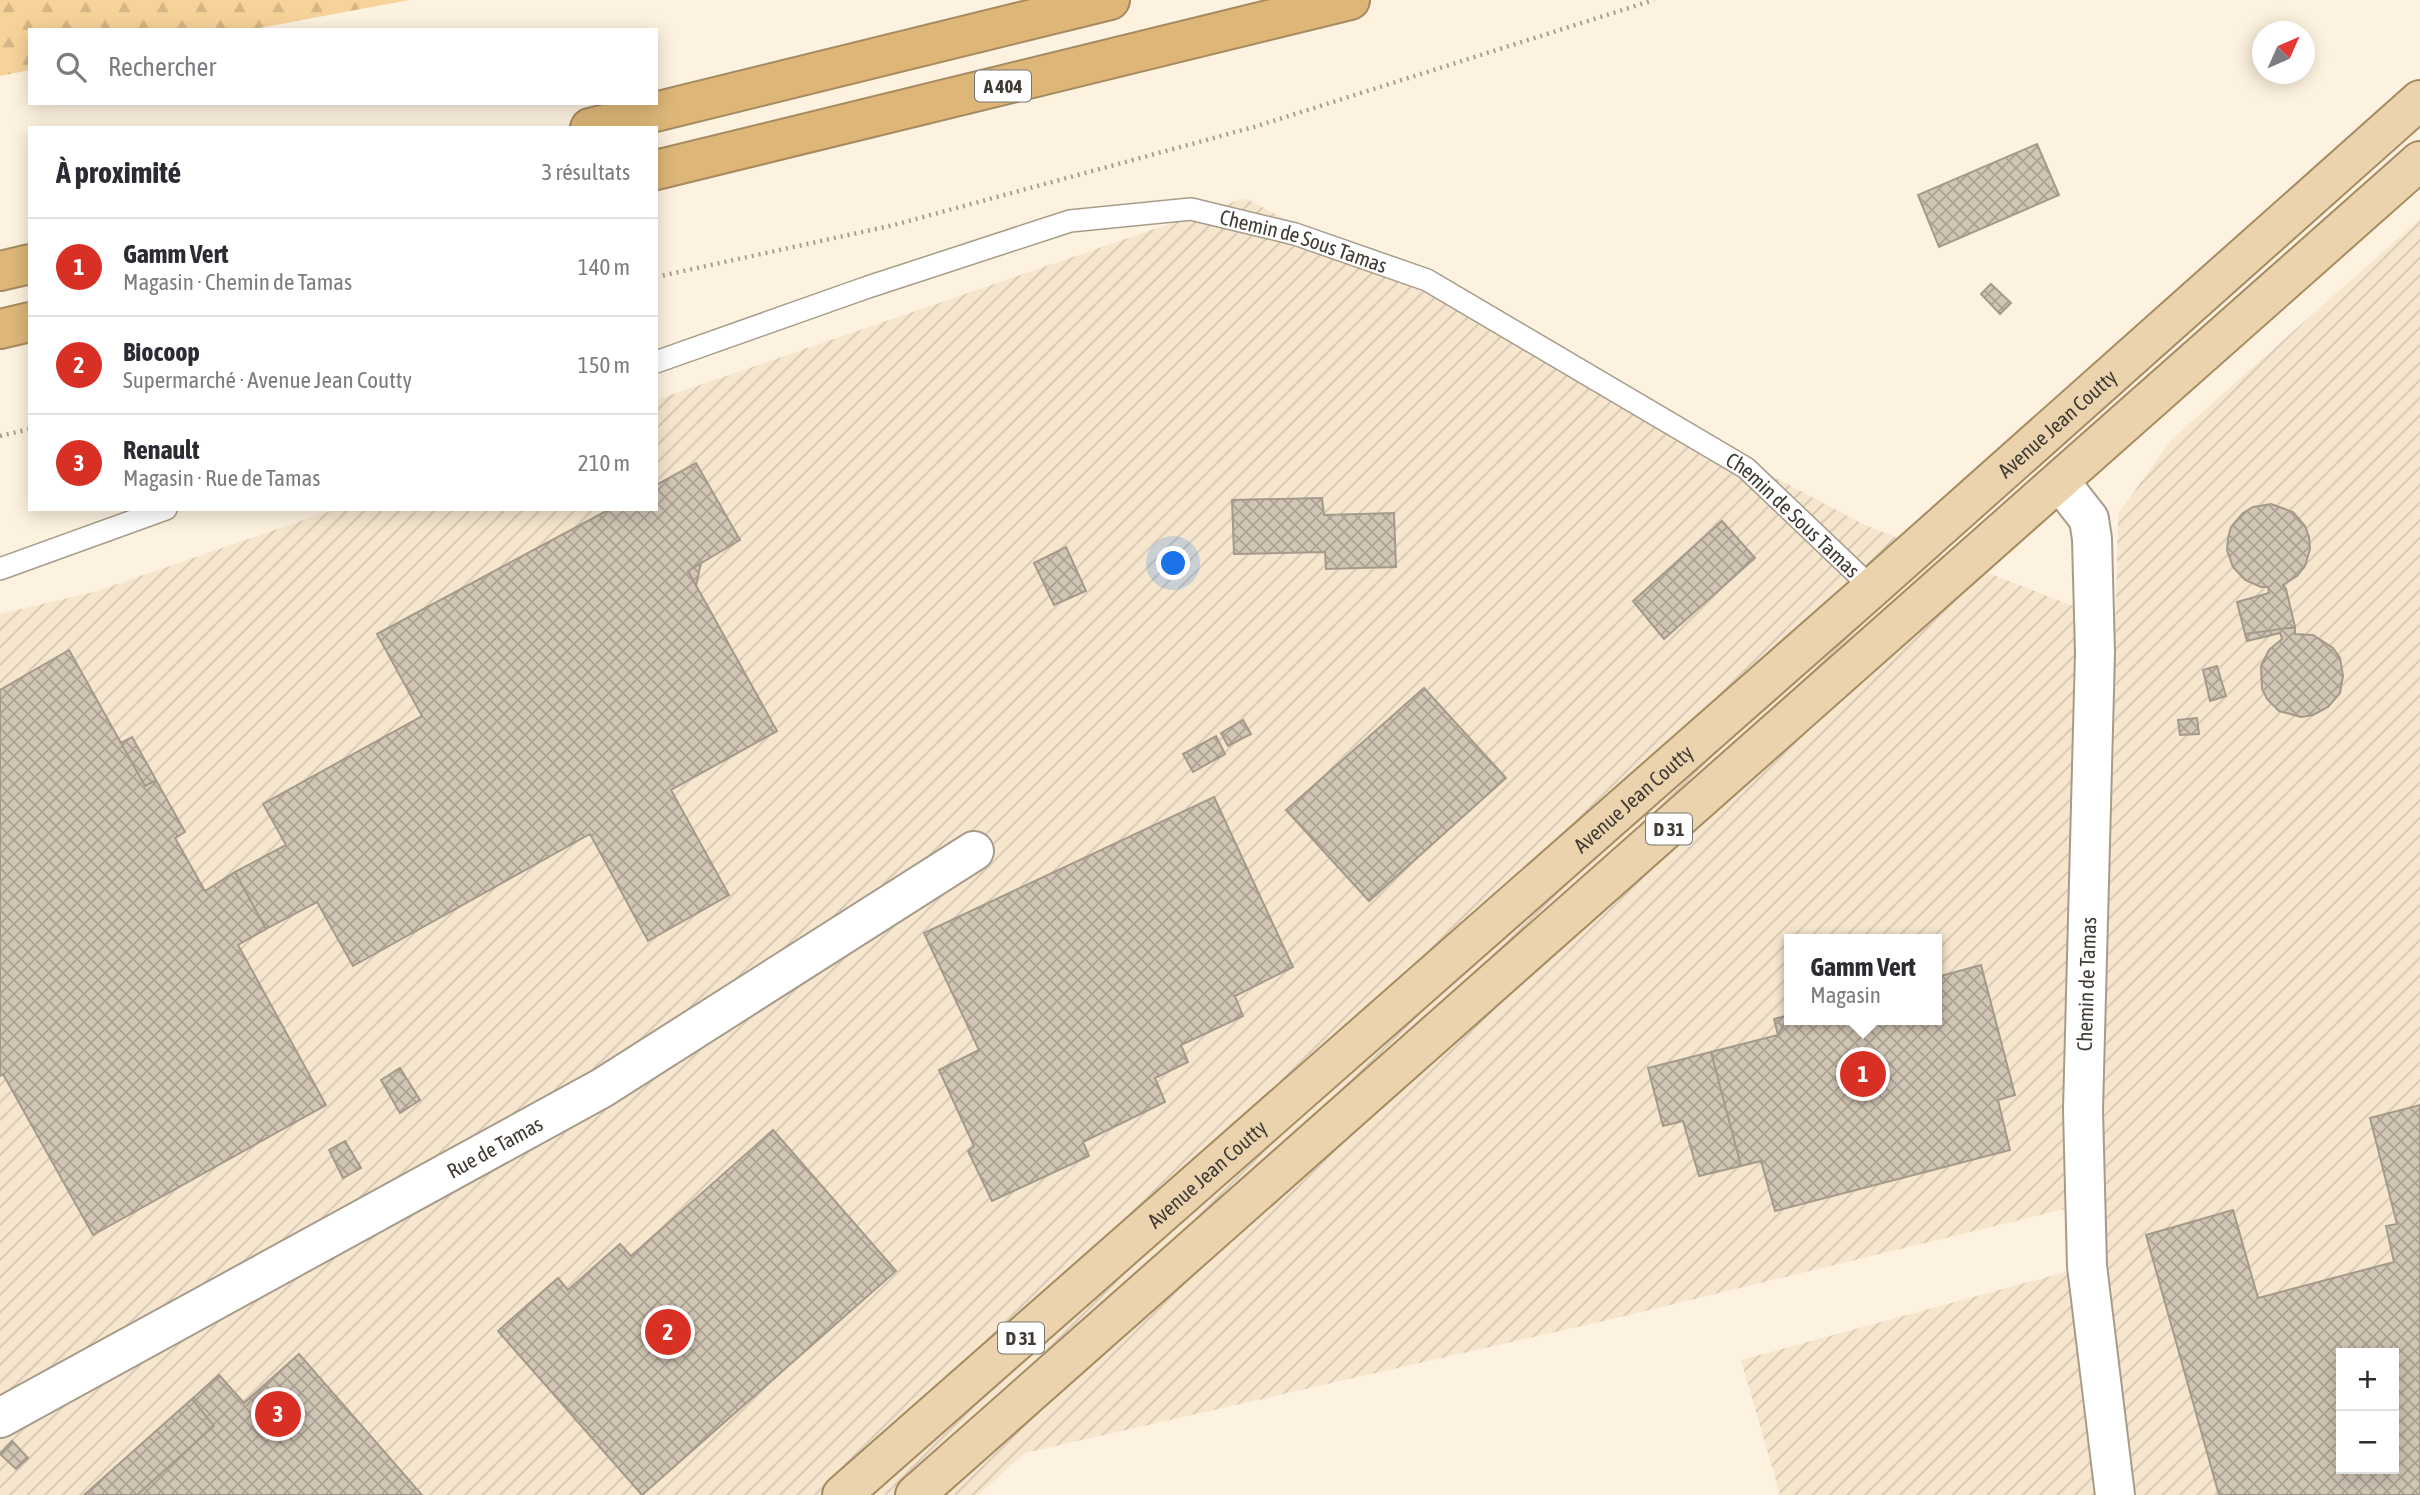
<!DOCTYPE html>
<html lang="fr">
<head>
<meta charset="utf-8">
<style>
	:root { --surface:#fff; --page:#f7f7f7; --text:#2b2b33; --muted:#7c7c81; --line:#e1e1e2; --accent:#d93025 }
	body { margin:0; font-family:"Asap Condensed",sans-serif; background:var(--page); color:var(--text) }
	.controls { position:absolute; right:21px; bottom:21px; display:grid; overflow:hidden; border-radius:0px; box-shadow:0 4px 18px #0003 }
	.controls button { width:63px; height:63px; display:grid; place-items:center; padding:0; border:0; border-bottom:2px solid var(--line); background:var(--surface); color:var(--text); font:35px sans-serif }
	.compass { position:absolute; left:2252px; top:21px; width:63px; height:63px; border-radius:50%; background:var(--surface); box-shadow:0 4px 18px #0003; rotate:45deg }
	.you { position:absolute; left:1174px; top:564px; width:24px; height:24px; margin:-18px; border:5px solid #fff; border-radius:50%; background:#1a73e8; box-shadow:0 0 0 10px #1a73e833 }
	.badge { display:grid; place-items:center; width:46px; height:46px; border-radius:50%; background:var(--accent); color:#fff; font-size:23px; font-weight:700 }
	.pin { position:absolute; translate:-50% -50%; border:4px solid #fff; box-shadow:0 2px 7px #0006 }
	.popup { position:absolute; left:1784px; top:934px; width:158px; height:91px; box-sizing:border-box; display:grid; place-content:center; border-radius:0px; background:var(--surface); filter:drop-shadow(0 2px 5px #0005); font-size:23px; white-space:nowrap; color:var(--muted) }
	.popup b { font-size:26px; color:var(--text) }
	.popup::after { content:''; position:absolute; left:50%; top:100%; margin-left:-14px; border:14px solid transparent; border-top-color:var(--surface) }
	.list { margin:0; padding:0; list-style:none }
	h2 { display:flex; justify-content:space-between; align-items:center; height:91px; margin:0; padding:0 28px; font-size:30px }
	h2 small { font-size:23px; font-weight:400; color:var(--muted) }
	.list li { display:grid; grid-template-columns:46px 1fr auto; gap:21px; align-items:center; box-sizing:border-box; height:98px; padding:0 28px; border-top:2px solid var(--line) }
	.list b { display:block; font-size:26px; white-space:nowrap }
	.list p { margin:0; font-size:23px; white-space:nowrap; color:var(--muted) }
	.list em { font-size:23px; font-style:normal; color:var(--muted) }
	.icon { flex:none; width:38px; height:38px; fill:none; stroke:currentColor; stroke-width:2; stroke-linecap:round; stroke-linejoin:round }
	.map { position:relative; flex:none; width:2420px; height:1495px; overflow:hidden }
	.search { position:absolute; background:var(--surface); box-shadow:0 4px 18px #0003; left:28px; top:28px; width:630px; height:77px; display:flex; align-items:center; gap:18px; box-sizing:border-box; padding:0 24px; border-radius:0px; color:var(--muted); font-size:26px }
	.panel { position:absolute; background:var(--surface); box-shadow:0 4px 18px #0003; left:28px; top:126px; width:630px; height:385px; border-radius:0px }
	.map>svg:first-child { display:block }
	.industrial { fill:url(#industrial-furrows); fill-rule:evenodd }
	.forest { fill:url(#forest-firs) }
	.building { fill:url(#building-cross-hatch); stroke:#a59a8a; stroke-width:2; fill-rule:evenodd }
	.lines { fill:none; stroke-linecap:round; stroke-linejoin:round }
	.lane-casing { stroke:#a79c8b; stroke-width:24 }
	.street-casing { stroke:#a79c8b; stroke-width:42 }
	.primary-casing { stroke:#a68b60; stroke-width:42 }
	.highway-casing { stroke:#a68b60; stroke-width:42 }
	.path { stroke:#a89f92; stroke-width:4.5; stroke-dasharray:2 5; stroke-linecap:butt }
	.lane { stroke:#fff; stroke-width:21 }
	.street { stroke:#fff; stroke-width:38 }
	.primary { stroke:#ebd3ae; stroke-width:38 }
	.highway { stroke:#ddb678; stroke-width:38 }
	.labels { text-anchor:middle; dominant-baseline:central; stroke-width:5; stroke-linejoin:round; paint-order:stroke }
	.shield { fill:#fff; stroke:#797671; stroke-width:2 }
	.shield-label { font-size:19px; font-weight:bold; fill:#403b34 }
	.street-label { font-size:21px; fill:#403b34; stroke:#fff }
</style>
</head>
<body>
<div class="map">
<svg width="2420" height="1495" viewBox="0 0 2420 1495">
	<defs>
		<pattern id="industrial-furrows" width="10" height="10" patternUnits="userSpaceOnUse" patternTransform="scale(1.75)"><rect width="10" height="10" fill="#f6e6ce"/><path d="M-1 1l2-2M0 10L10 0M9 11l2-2" fill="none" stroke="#d4c6b2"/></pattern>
		<pattern id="forest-firs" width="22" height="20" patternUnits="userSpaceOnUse" patternTransform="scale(1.75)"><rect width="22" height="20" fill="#f8d399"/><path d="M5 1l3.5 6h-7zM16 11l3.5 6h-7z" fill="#d6b684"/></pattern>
		<pattern id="building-cross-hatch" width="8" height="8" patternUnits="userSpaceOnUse" patternTransform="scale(1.75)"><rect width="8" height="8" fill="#d1c5b4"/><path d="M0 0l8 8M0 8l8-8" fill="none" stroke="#aba193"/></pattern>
	</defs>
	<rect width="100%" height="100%" fill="#fdf1df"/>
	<path class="industrial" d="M1245,198L1867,526L2086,611L2069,1208L1608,1320L1025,1453L978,1495H0V614L94,592L336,509H656V400ZM1790,939H1937V1020H1790Z
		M2420,219V1495H1780L1741,1360L2099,1263L2118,514L2172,439ZM2341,1353H2394V1469H2341Z"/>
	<path class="forest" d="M0,0H409L248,30H30V70L0,76Z"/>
	<path class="building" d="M2037,144L2059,195L1939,247L1918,195Z
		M1991,284L2011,303L2000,314L1981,294Z
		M696,463L740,540L688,571L777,731L671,790L729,895L648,941L590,834L353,966L317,902L266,929L235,872L286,845L263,804L422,716L377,634L610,509H656V485Z
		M1322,498L1324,515L1394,513L1396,567L1326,569L1325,552L1234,554L1232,500Z
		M2271,504L2293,512L2305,526L2309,537L2310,549L2305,566L2297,576L2283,585L2286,589L2295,627L2245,634L2237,602L2269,593L2268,587H2261L2245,580L2233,567L2227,550L2228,538L2231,527L2243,513L2253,507Z
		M1722,521L1755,558L1664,639L1633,601Z
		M1066,547L1086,591L1054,605L1034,563Z
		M701,563L696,586L688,571Z
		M2295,627V634L2313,635L2333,648L2340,658L2343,676L2340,693L2328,707L2313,715L2301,717L2279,711L2267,699L2262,689L2261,666L2269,650L2282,639L2280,633L2247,641L2245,634Z
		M69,650L145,786L156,780L185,832L175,838L205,891L235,872L266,929L238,945L326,1105L93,1235L3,1074L0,1076V690Z
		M2217,666L2226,696L2210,701L2203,670Z
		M1424,688L1506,778L1369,901L1286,810Z
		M2197,718L2199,734L2180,735L2178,720Z
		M1243,720L1251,734L1228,746L1221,733Z
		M1216,736L1225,754L1193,772L1183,754Z
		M132,737L156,780L145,786L121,743Z
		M1214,797L1293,967L1235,996L1243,1016L1181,1045L1188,1062L1155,1078L1165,1102L1083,1142L1089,1156L992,1201L968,1151L974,1146L939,1070L979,1050L924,933Z
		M1981,965L2015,1095L1998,1100L2010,1150L1775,1211L1761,1161L1741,1166L1711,1052L1778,1035L1790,1015V1020H1937V977Z
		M1789,1015L1778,1035L1774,1019Z
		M1711,1052L1741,1166L1699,1176L1683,1121L1663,1126L1648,1068Z
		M400,1068L420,1100L400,1113L381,1080Z
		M2420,1105V1495H2219L2146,1235L2233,1210L2258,1298L2394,1262L2386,1226L2397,1224L2370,1118ZM2341,1353H2394V1469H2341Z
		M773,1130L896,1271L642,1495L498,1331L558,1278L568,1290L620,1244L631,1256Z
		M345,1141L361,1168L343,1178L329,1150Z
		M299,1354L422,1495H137L214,1426L192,1399L219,1375L244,1403Z
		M192,1399L214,1426L137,1495H84Z
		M12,1441L28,1458L16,1469L0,1454Z"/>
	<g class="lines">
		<defs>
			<g id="lane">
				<path id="s1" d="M656,362L868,287L1070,221L1191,209L1295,234L1427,280L1746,468L1872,588"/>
				<path d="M0,569L166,509"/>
			</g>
			<g id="street">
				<path d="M2060,482L2089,519L2092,539L2095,653L2083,1110L2087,1266L2115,1495"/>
				<path id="s2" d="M0,1418L602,1088L974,851"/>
			</g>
			<g id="primary">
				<path id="s3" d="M842,1495L1872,588L2420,100"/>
				<path d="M915,1495L2420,161"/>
			</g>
			<path id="highway" d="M590,128L1110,0
				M656,170L1350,0
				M0,271L30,264
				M0,329L30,322"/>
		</defs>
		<use href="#lane" class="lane-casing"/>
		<use href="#street" class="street-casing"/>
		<use href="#primary" class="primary-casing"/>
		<use href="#highway" class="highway-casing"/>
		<path class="path" d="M656,277L894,225L1254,127L1654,0
			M0,436L30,429"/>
		<use href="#lane" class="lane"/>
		<use href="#street" class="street"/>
		<use href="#primary" class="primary"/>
		<use href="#highway" class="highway"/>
	</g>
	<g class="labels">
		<g class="shield">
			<rect x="975" y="70.5" width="56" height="31" rx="5"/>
			<rect x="1646" y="813.5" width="46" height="31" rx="5"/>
			<rect x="998" y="1322.5" width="46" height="31" rx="5"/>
		</g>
		<g class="shield-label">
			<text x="1003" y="86">A 404</text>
			<text x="1669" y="829">D 31</text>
			<text x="1021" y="1338">D 31</text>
		</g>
		<g class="street-label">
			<text stroke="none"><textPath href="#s1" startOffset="676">Chemin de Sous Tamas</textPath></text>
			<text stroke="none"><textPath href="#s3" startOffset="1620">Avenue Jean Coutty</textPath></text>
			<text stroke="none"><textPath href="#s1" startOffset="1242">Chemin de Sous Tamas</textPath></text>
			<text stroke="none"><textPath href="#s3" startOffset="1054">Avenue Jean Coutty</textPath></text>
			<text transform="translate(2086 984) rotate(-88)">Chemin de Tamas</text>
			<text stroke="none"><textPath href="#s2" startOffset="564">Rue de Tamas</textPath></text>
			<text stroke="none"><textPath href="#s3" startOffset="486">Avenue Jean Coutty</textPath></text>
		</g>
	</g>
</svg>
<div class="controls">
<button>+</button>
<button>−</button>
</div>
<svg class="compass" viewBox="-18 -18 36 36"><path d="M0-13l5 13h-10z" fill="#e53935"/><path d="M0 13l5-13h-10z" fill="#7c7c81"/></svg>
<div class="you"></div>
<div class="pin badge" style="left:1863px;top:1074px">1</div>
<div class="popup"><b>Gamm Vert</b>Magasin</div>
<div class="pin badge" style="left:668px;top:1332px">2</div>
<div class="pin badge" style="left:278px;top:1414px">3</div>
<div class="search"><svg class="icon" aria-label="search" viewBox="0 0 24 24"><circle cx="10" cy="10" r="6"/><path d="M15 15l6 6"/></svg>Rechercher</div>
<section class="panel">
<h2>À proximité<small>3 résultats</small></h2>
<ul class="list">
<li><span class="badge">1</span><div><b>Gamm Vert</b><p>Magasin · Chemin de Tamas</p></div><em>140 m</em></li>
<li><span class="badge">2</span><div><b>Biocoop</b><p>Supermarché · Avenue Jean Coutty</p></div><em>150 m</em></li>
<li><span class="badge">3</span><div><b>Renault</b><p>Magasin · Rue de Tamas</p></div><em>210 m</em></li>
</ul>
</section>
</div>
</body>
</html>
